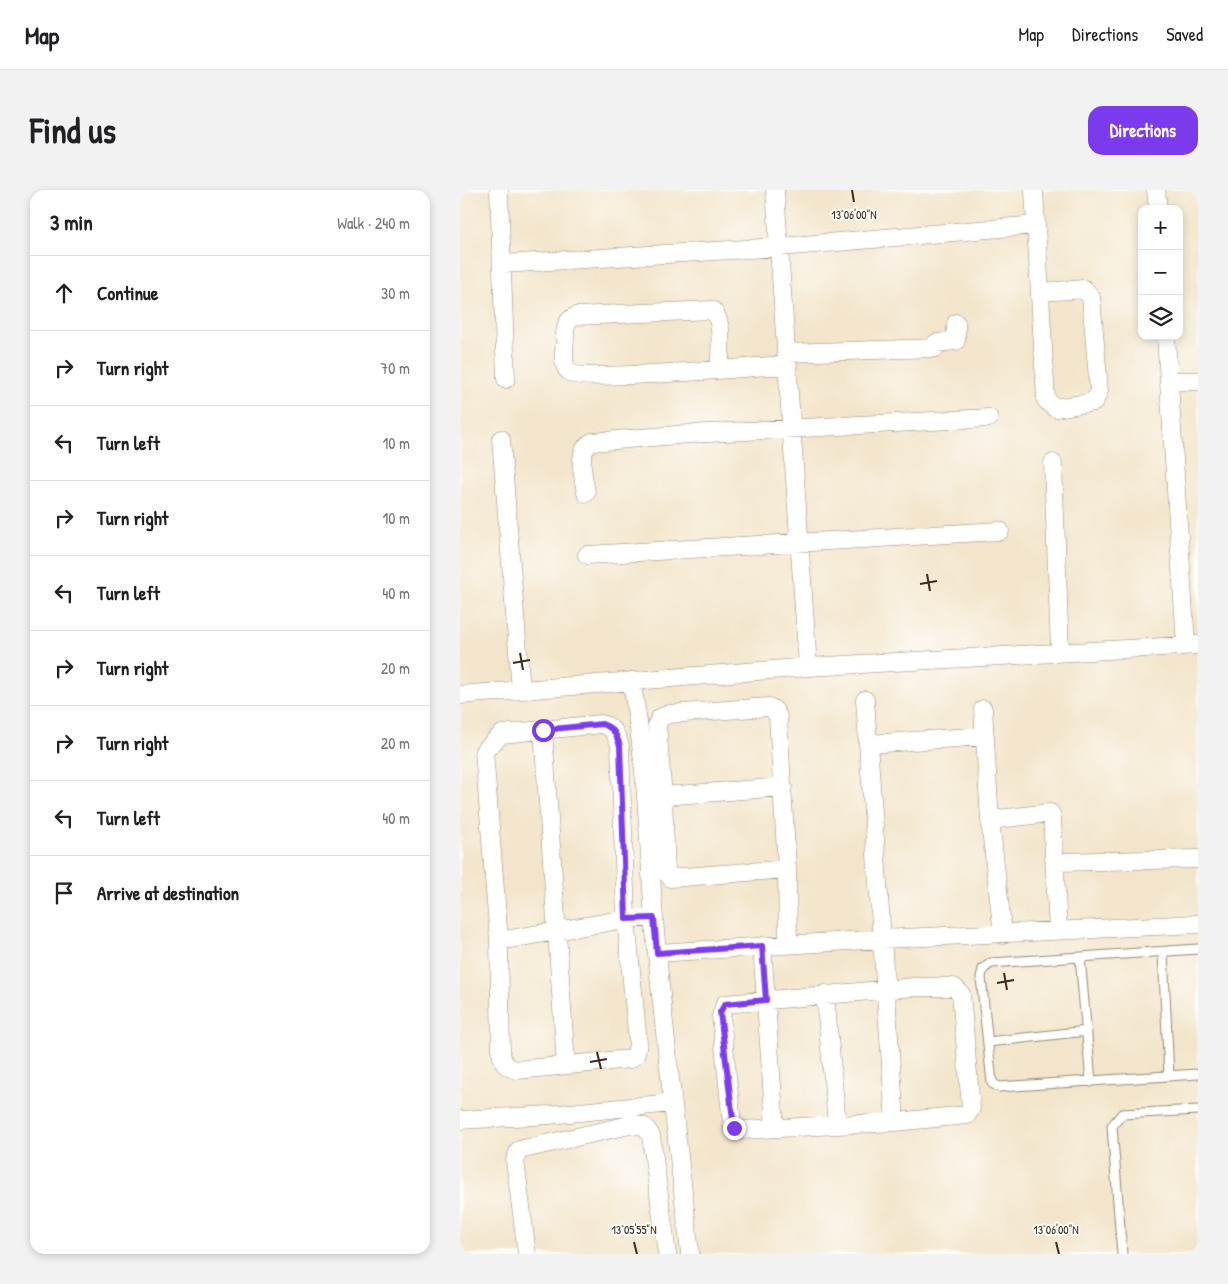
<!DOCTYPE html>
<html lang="en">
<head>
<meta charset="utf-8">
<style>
	:root { --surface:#fff; --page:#f2f2f2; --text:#202124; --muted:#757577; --line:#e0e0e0; --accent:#7c3aed }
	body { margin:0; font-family:"Patrick Hand",sans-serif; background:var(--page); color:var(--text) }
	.controls { position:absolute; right:15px; top:15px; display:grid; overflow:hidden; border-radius:10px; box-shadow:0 2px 8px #0003 }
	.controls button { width:45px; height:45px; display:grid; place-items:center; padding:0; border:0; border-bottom:1px solid var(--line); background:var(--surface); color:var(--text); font:25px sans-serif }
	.stop { position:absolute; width:15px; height:15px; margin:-11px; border:4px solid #7c3aed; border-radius:50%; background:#fff }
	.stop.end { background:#7c3aed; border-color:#fff; box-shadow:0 1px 5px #0008 }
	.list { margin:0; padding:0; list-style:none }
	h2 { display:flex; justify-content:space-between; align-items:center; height:65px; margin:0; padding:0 20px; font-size:21px }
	h2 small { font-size:16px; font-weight:400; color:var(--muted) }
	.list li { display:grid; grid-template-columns:32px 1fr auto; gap:15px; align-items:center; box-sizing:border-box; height:75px; padding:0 20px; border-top:1px solid var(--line) }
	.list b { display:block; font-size:19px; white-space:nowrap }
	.list em { font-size:16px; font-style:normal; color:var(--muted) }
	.icon { flex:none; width:28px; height:28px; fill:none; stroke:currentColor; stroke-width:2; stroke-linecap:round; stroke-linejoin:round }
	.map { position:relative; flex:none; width:738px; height:1064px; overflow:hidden; border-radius:15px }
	header { display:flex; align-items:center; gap:30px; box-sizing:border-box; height:70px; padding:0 25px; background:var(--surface); border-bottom:1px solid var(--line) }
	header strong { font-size:24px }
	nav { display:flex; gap:28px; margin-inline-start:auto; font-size:18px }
	.intro { display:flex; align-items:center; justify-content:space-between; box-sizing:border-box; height:120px; padding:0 30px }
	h1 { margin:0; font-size:35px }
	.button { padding:12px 22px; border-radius:15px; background:var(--accent); color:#fff; font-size:18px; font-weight:700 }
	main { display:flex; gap:30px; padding:0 30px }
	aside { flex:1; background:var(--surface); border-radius:15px; box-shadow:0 2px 8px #0003 }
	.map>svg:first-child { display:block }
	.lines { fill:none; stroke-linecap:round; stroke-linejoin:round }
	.lane-casing { stroke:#978874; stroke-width:11 }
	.street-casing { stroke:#978874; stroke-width:19 }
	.lane { stroke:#fff; stroke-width:9 }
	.street { stroke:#fff; stroke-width:18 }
	.route { stroke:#7c3aed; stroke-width:6 }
	.ticks { fill:none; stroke:#3b2a1e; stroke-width:2 }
	.ticks-label { font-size:12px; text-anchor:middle; fill:#3b2a1e; stroke:#fdfcf7; stroke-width:4; stroke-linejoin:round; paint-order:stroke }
</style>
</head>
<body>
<header>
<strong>Map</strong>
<nav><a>Map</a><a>Directions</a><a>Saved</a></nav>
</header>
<div class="intro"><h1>Find us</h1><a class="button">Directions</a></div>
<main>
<aside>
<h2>3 min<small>Walk · 240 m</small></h2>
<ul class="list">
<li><svg class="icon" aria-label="ahead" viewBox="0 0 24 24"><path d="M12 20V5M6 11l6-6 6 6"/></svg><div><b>Continue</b></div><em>30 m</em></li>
<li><svg class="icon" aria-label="right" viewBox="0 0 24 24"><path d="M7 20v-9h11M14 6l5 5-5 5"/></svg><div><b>Turn right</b></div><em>70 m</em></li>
<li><svg class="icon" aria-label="left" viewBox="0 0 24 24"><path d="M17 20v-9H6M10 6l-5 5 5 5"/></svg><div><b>Turn left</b></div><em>10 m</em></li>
<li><svg class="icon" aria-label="right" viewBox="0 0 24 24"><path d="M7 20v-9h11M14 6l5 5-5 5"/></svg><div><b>Turn right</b></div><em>10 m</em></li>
<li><svg class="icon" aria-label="left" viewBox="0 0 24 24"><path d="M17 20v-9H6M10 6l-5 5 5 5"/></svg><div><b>Turn left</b></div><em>40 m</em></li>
<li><svg class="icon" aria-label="right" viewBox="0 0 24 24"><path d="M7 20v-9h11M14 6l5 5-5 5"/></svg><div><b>Turn right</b></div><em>20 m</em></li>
<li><svg class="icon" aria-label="right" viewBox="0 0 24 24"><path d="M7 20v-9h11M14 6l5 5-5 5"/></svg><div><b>Turn right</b></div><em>20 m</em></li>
<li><svg class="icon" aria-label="left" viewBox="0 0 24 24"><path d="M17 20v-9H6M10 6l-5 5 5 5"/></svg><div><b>Turn left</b></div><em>40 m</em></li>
<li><svg class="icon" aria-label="arrive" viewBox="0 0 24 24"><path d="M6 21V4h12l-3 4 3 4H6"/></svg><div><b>Arrive at destination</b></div></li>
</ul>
</aside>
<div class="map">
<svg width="738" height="1064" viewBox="0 0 738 1064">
	<rect width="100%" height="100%" fill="#fdfcf7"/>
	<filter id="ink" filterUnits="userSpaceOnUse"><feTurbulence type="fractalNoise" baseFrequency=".02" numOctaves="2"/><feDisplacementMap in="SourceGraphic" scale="10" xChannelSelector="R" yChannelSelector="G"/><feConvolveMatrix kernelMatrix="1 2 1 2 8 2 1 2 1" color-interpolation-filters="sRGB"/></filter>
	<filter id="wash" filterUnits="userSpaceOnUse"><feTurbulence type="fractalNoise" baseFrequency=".0096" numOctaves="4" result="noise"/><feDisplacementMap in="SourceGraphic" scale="20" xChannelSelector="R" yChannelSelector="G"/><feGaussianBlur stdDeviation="1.12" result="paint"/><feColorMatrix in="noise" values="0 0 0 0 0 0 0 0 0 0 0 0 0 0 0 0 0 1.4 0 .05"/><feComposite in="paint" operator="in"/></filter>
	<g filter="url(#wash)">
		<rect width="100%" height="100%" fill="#f3e5cb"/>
	</g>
	<g filter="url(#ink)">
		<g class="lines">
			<defs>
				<path id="lane" d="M738,759L531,773L523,779L521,787L532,893L539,897L738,884
					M703,762L709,886
					M620,767L631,892
					M528,852L627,841
					M662,1064L652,936L662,924L738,920"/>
				<path id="street" d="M39,0L46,189
					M315,0L348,477
					M574,0C578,70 582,140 586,210L595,218L634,212L639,201L631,107L624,99L580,102
					M696,0L698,19
					M42,74L320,57L576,35
					M706,146L726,455
					M327,163L476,158V153L496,151V133
					M260,179C259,163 265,131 252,120L116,126C106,130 105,138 105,147C105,158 100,177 111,183C124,192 299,176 328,175
					M709,191H738
					M41,249L61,500
					M593,273L600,462
					M126,303C124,288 115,261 132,252L229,244L529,228
					M127,365L540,341
					M171,491C187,569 188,649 194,729C203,841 218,952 230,1064
					M0,505L348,477L738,455
					M405,510L435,932
					M523,519L530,630L543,745
					M83,540L106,875
					M409,554L525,546
					M323,597L203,606L197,535L200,528L209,524L309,517L314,520L318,527L327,679L328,755
					M192,606H203L206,682L211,688L327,679
					M530,630L590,623L592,626L598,741
					M595,672L738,669
					M39,751L24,561L42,544L142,534C154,538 156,544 160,556L166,729L178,853L176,864L170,869L57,880C45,877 43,874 41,862L39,751L166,729L194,727
					M302,756L315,938
					M197,763L422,749L738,734
					M454,797H494L501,804L511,918L507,925L435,932L280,940L272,934L261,826L265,814Z
					M365,804L377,935
					M0,930L89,925L212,913
					M67,1064L55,970L59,960L174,934L185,937L191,946L207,1064"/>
			</defs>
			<use href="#lane" class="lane-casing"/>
			<use href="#street" class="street-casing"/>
			<use href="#lane" class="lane"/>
			<use href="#street" class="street"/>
		</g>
	</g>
	<g class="lines" filter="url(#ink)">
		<path class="route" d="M83,540L142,534C154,538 156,544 160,556L166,729L194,728L197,763L302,756L306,810L265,814L260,822L274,938"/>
	</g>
	<path class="ticks" d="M392,0L394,12M467,384L470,401M460,394L477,391M60,463L63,480M53,473L70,470M544,783L547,800M537,793L554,790M137,862L141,879M130,872L147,869M174,1052L177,1064M596,1052L599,1064"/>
	<g class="ticks-label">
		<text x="394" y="29">13°06'00"N</text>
		<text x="174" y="1044">13°05'55"N</text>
		<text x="596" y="1044">13°06'00"N</text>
	</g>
</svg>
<div class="controls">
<button>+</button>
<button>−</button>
<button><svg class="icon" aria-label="layers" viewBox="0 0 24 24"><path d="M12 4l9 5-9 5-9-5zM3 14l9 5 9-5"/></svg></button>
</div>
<div class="stop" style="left:83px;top:540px"></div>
<div class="stop end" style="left:274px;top:938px"></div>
</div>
</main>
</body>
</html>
